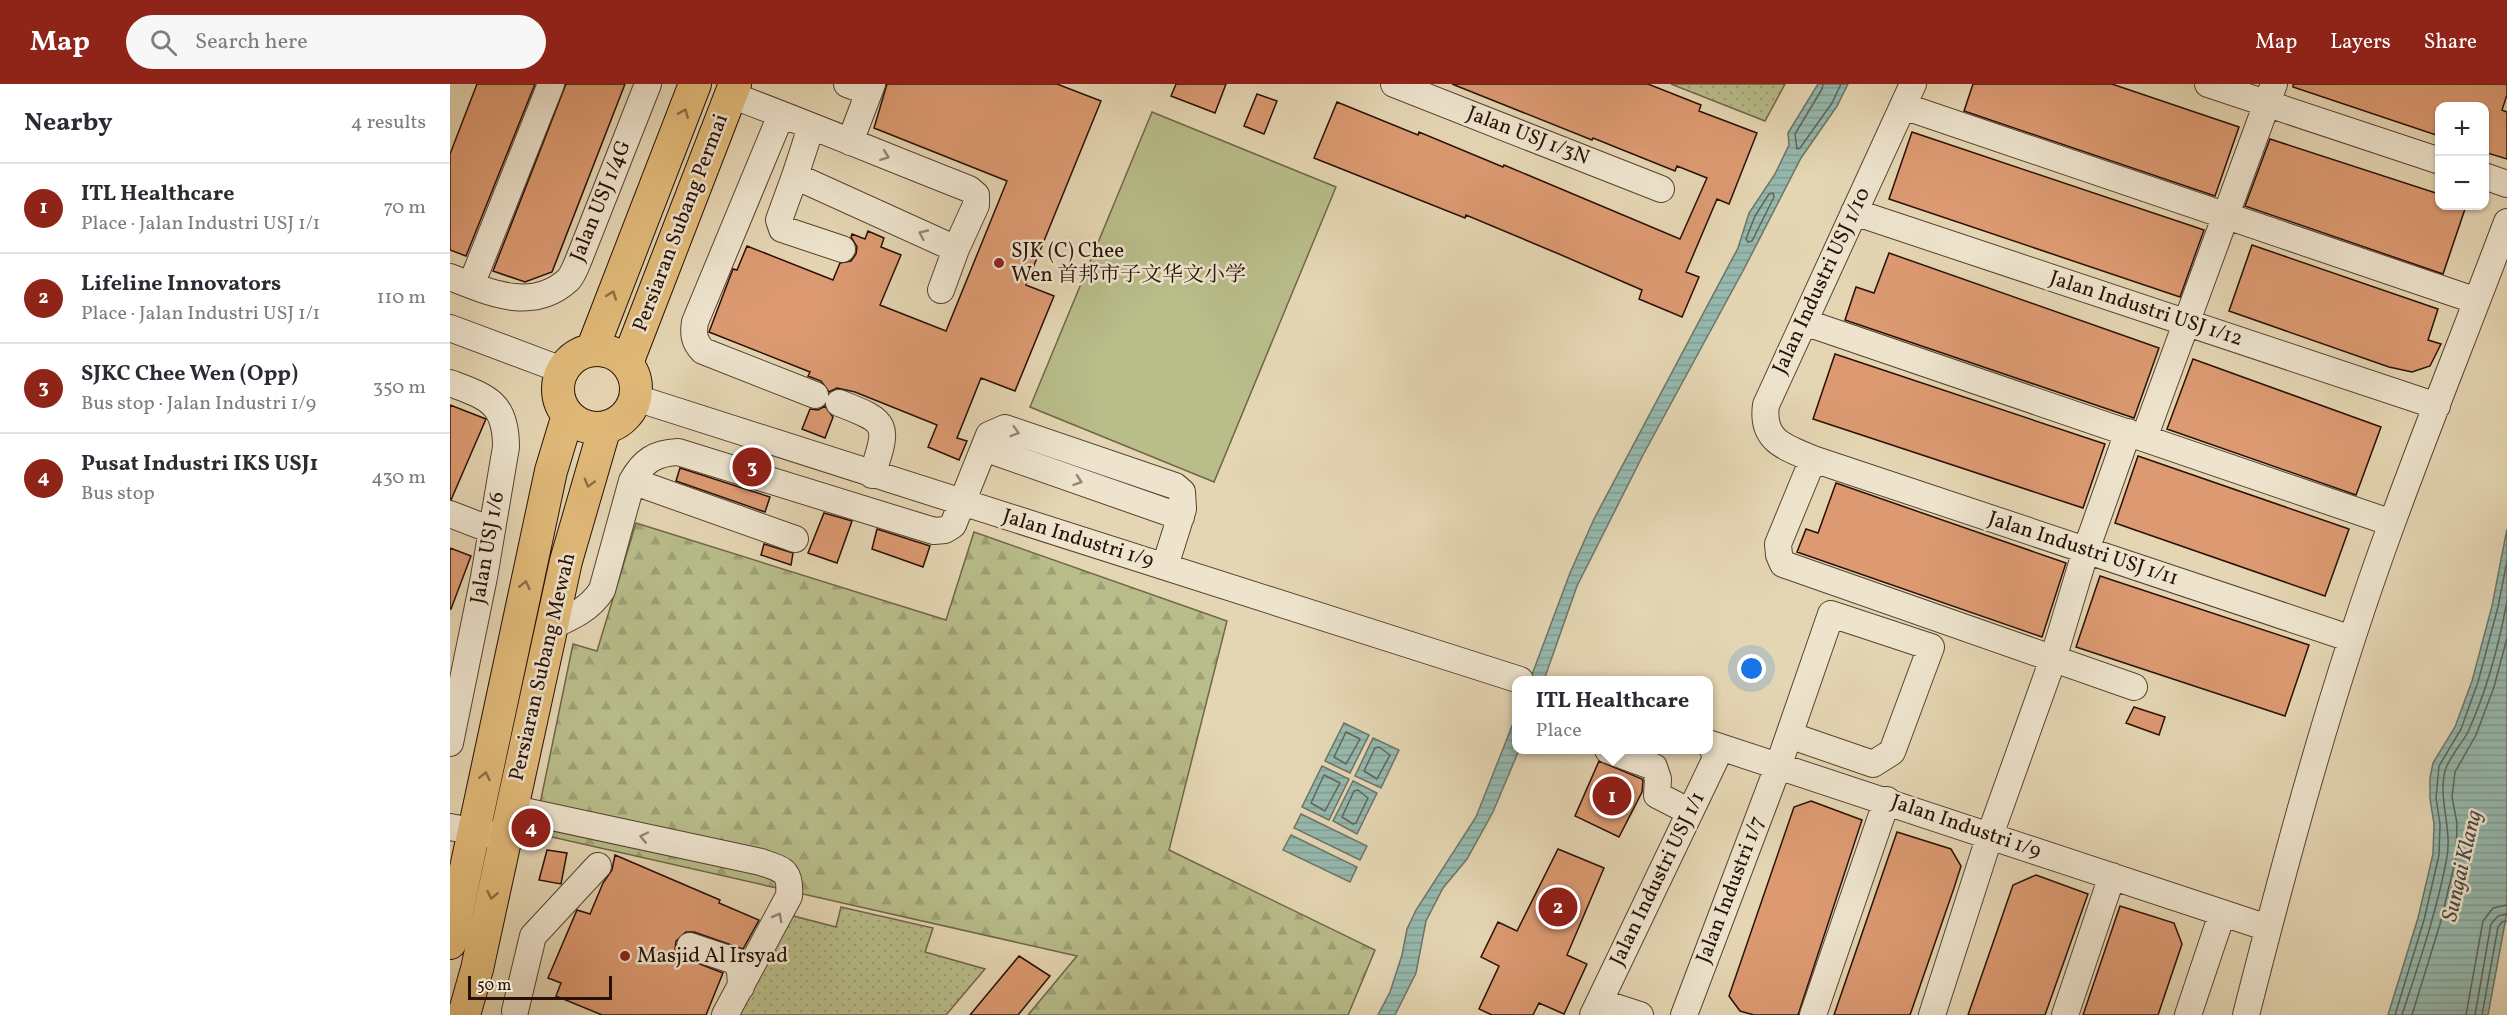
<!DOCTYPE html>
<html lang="en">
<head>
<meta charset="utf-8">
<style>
	:root { --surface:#fff; --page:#f7f7f7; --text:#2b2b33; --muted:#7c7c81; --line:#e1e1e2; --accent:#8f2418 }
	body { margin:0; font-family:Vollkorn,"Noto Serif SC",serif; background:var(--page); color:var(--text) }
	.controls { position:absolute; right:18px; top:18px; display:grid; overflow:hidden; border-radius:12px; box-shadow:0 2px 4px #0004 }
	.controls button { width:54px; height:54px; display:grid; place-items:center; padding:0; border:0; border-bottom:2px solid var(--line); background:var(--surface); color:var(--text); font:30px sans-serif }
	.scale { position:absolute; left:18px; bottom:15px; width:144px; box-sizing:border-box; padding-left:6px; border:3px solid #281005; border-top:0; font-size:16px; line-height:21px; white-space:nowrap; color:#281005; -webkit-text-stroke:4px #eee4ce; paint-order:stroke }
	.you { position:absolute; left:1302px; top:585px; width:21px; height:21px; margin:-15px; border:4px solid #fff; border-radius:50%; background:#1a73e8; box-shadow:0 0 0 9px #1a73e833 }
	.badge { display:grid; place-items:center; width:39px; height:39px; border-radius:50%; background:var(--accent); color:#fff; font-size:20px; font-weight:700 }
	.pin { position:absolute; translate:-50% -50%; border:3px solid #fff; box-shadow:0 2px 6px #0006 }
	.popup { position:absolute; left:1062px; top:592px; width:201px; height:78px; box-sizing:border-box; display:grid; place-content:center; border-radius:12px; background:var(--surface); filter:drop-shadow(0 2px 4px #0005); font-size:20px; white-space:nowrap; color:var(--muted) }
	.popup b { font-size:22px; color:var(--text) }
	.popup::after { content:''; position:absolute; left:50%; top:100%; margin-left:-12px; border:12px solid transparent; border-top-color:var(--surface) }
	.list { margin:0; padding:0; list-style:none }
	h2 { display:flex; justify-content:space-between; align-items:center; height:78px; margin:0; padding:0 24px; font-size:26px }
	h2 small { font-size:20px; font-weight:400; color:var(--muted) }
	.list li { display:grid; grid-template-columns:39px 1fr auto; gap:18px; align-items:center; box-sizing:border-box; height:90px; padding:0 24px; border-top:2px solid var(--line) }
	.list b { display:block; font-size:22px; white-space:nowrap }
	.list p { margin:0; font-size:20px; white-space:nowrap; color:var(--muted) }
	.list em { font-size:20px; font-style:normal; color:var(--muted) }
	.icon { flex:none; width:33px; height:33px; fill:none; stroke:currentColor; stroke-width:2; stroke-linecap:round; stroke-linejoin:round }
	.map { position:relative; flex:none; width:2057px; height:931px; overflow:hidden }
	header { display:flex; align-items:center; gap:36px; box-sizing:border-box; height:84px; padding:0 30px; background:var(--accent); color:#fff }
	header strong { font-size:28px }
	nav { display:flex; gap:33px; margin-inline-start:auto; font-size:21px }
	.search { width:420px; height:54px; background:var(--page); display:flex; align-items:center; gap:15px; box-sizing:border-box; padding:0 21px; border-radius:33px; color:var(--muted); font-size:22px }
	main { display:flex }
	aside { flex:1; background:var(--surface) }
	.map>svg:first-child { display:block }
	.grass { fill:url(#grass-dots); stroke:#706648; stroke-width:1.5 }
	.forest { fill:url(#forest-firs); stroke:#706648; stroke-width:1.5 }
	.pitch { fill:#b8bd8a; stroke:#706648; stroke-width:1.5 }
	.water { fill:url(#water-rules); stroke:#6a756a; stroke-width:1.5 }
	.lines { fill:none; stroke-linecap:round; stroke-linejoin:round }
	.shore { stroke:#5f645a; stroke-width:1.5 }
	.building { fill:#dd9a72; stroke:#281005; stroke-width:1.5 }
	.minor-casing { stroke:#574230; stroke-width:28 }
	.major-casing { stroke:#281005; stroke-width:34 }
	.minor { stroke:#eee4ce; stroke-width:26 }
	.major { stroke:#e2bb7a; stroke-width:32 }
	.oneway { stroke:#8e6e45 }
	.oneway2 { stroke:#958574 }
	.poi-dot { fill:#8f2418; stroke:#eee4ce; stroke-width:2 }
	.labels { text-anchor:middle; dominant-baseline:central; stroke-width:5; stroke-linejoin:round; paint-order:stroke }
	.street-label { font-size:21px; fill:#281005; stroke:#eee4ce }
	.poi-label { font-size:21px; fill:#281005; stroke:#eee4ce; text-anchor:start }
	.water-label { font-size:22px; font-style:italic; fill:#4e4b40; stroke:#eee4ce }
</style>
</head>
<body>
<header>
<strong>Map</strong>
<div class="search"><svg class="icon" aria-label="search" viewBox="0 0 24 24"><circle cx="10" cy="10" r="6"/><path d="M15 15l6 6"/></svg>Search here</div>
<nav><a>Map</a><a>Layers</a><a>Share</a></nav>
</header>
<main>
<aside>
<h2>Nearby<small>4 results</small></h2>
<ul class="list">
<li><span class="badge">1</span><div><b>ITL Healthcare</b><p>Place · Jalan Industri USJ 1/1</p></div><em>70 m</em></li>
<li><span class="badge">2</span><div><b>Lifeline Innovators</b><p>Place · Jalan Industri USJ 1/1</p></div><em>110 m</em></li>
<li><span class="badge">3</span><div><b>SJKC Chee Wen (Opp)</b><p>Bus stop · Jalan Industri 1/9</p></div><em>350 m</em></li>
<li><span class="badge">4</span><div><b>Pusat Industri IKS USJ1</b><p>Bus stop</p></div><em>430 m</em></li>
</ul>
</aside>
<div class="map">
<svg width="2057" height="931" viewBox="0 0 2057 931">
	<defs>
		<pattern id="grass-dots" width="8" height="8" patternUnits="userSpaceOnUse" patternTransform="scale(1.5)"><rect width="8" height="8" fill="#b8bd8a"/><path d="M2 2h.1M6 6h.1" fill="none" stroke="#9ea176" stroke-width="1.8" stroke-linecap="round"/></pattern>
		<pattern id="forest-firs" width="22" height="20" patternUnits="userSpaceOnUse" patternTransform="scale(1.5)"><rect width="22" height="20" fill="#b8bd8a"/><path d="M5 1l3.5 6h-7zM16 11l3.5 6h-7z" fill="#9ea176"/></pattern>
		<pattern id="water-rules" width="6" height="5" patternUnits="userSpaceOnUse" patternTransform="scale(1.5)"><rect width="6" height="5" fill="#96b9ae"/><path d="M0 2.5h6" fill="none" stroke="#819e94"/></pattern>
	</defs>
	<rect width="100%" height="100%" fill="#e5d6b3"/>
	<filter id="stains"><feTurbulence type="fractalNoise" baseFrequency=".00333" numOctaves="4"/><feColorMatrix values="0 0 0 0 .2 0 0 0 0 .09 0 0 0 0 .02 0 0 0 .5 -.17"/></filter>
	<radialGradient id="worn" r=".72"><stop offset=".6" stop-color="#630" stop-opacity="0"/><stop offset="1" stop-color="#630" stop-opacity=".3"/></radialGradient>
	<path class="grass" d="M1221,0H1335L1315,37Z
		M391,823L483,844L475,868L535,885L496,931H283L324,827L386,843Z"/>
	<path class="forest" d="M186,439L496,536L524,448L777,537L719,766L925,866L898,931H578L627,872L84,749L123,560L147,567Z"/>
	<path class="pitch" d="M702,28L886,103L764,398L580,323Z"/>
	<path class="water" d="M1368,0H1398L1387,22L1351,74L1294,185L1193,371L1127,502L1094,596H1080L1120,489L1144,435L1288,164L1299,129L1325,90L1339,61L1338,49Z
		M2057,445V828L2038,931H1938L1968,834L1983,770L1984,740L1980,715V694L1983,679L2005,643L2022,597L2042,522Z
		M1066,632V666H1069L1043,728L1017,775L993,804L976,837L966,889L945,931H928L940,908L952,871L957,845L966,826L1026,733Z
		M894,639L919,651L900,689L875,677Z
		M923,654L949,666L931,704L905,692Z
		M872,682L899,695L879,736L852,723Z
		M903,697L927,709L907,750L883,737Z
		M851,730L917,762L910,776L844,744Z
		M841,751L907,783L900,798L833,766Z"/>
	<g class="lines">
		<path class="shore" d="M1373,0L1372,5L1345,50L1347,65L1350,64L1382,19L1391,0
			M1323,109L1324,113L1302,157L1298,158L1296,155L1305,132L1319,110Z
			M896,648L910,655L896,680L884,673Z
			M929,663L940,671L927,695L914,687L925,664Z
			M874,691L890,699L875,727L861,719Z
			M908,706L918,714L906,739L903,740L892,733L904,707Z
			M1945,931L1974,836L1989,771L1990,740L1986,714L1989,682L2011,645L2028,598L2048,523L2057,477
			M1952,931C1969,879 1987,827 1997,773C2002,744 1988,714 1995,687C1999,673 2011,661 2018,648C2036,608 2049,561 2057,517
			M1962,931L1990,840L2006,774L2007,739L2002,713L2005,688L2026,651L2044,603L2057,554
			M2016,931L2033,837L2043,824L2057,821
			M2025,931L2041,840L2048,832L2057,830
			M2032,931L2048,843L2052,838L2057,837"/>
	</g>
	<path class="building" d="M27,0H85L16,172L0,166V70Z
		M116,0H175L102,188L75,198L43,187Z
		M437,0H607L651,17L576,201L604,212L565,307L531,294L507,354L517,357L509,376L478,363L487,341L405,308L387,304L379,308L371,297L358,292L360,288L259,248L283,185L287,186L297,162L383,196L390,179L401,177L406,170L407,163L401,153L402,150L415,155L418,147L434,154L431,163L451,171L430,221L496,247L557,97L424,44Z
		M726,0H776L765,29L721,12Z
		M1002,0H1198L1251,21L1249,27L1307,49L1279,120L1267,115L1236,188L1249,193L1232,233L1189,215L1192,206L1109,170L1016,131L1015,134L864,74L887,18L968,51L969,48L1053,83L1054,81L1230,155L1257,94L1227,82L1225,87L1143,54L1142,56Z
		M1523,0H1662L1789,43L1765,112L1514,27Z
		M1843,0H2057V11L2052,26L2057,28V75L2034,68V22H1989V52L1843,3Z
		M807,10L827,17L814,50L794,42Z
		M1462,48L1754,146L1730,213L1439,115Z
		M1820,55L1989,110V122H2016L1993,190L1795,122Z
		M1802,161L1988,225L1978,256L1991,260L1980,282L1962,288L1939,283L1779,227Z
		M1439,169L1709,264L1684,334L1395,236L1406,203L1424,209Z
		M1385,270L1655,360L1633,424L1363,335Z
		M1743,275L1931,343L1906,411L1717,345Z
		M0,321L36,335L1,416L0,415Z
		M375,322L383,333L375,354L352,345L360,325L368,326Z
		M1688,372L1899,445L1875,512L1665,439Z
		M230,384L320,413L315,428L226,397Z
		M1386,399L1616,479L1592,553L1347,468L1356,445L1368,449Z
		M374,429L402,437L387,479L358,469Z
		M427,445L480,462L473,483L422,465Z
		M314,460L343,469L341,481L311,471Z
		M0,464L21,472L1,525H0Z
		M1650,492L1859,561L1835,632L1626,563Z
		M1684,623L1715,633L1709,651L1676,639Z
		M1149,677L1192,695L1193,697L1192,708L1169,753L1125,732Z
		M1361,717L1412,736L1348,931H1304L1290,927L1279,912L1344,723Z
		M1447,748L1501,765L1511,782L1504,804L1460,931H1384Z
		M1108,765L1154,784L1117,871L1137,880L1114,930L1089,919L1083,931H1042L1029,925L1049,882L1031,873L1048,838L1067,847Z
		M97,766L117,769L111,800L89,796Z
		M165,771L270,816L269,819L309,836L293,865L244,848H236L226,857L225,866L229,872L273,889L256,931H152L106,912L111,899L98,894L127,826L140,830L153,799L162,786Z
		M1586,791L1638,810L1595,931H1518L1563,801Z
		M1670,822L1724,839L1732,860L1708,931H1633Z
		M569,872L600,892L568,931H520Z"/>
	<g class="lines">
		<defs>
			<path id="minor" d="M397,0L419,8
				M944,0L1211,105
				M1463,0L1316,321C1311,357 1335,363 1363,375L1902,555
				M1758,0L1990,77
				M281,11C361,41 440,74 519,105L526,111V121L506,165L345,92L361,43
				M1453,22L2027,217
				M331,31L245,238C243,250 244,258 253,267L365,311
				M400,58L422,0
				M345,92L329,136L332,145L392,165
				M2034,92L2057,100
				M1404,128L1987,322
				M0,193C38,208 82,229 118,196C123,191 126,182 129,175L198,0
				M21,201L101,0
				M491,206L506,165
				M1354,238L1942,439
				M0,244L112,286
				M0,299C37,313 56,318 56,363L34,493L0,659
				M186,314L1070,596
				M389,319C439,338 439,340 422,391
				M1694,354L1824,0
				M534,364L731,433
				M1363,375L1328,460L1329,471L1333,480L1684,603
				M182,397L345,455
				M0,430L41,446
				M102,542C122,533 140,525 152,506L182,397C193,377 205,369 228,368L484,447L495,446L503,441L539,351L555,344L725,402L732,408L733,425L715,482
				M1258,659L1818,844
				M1158,666L1204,683L1208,695L1207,711L1240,728
				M60,724L311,778C333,786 341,786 339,812L275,931
				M0,743L55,753
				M240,862L285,877L290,886L291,903
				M1150,918L1190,931
				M65,927L83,852L148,782
				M1143,931L1265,676L1264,666L1258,659
				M1234,931L1329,680L1381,530L1481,563L1442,668L1423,680L1339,651
				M1363,931L1437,716
				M1482,931L1540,751L1603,575L1636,466L1678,348
				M1615,931L1662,792
				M1738,931L1772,830
				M1796,931C1838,766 1883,599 1942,439C1979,338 2019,239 2057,138"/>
			<path id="major" d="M108 305a39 39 0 1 1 78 0a39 39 0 1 1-78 0Z
				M142,266L245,0
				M177,279L285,0
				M0,859L101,387L118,331
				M14,931L27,885L116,477L155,343"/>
		</defs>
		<use href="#minor" class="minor-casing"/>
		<use href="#major" class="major-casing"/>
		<use href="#minor" class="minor"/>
		<use href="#major" class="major"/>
	</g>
	<defs><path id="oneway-chevron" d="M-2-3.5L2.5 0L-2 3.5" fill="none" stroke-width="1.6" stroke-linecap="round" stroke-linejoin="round" transform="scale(1.5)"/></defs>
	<g class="oneway">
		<use href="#oneway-chevron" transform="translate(234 29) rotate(-68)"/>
		<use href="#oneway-chevron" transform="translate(162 211) rotate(-70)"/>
		<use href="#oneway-chevron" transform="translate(139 399) rotate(106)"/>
		<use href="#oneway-chevron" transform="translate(75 501) rotate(-77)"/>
		<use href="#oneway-chevron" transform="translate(35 692) rotate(-78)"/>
		<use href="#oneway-chevron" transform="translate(42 811) rotate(102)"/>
	</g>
	<g class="oneway2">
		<use href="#oneway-chevron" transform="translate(435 72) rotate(21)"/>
		<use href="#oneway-chevron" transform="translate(473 150) rotate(-155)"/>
		<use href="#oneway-chevron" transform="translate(565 348) rotate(17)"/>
		<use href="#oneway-chevron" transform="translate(628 397) rotate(19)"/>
		<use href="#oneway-chevron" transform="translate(194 753) rotate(-168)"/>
		<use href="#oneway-chevron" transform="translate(328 833) rotate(-62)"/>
	</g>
	<g class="poi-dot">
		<circle cx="549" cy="179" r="6"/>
		<circle cx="175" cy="872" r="6"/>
	</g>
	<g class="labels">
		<g class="street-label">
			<text transform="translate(1078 52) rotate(21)">Jalan USJ 1/3N</text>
			<text transform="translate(151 117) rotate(-68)">Jalan USJ 1/4G</text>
			<text transform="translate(231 139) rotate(-69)">Persiaran Subang Permai</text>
			<text transform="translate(1372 197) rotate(-65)">Jalan Industri USJ 1/10</text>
			<text transform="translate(1696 225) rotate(18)">Jalan Industri USJ 1/12</text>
			<text transform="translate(628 455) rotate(17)">Jalan Industri 1/9</text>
			<text transform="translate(38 464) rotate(-80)">Jalan USJ 1/6</text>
			<text transform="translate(1633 465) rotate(18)">Jalan Industri USJ 1/11</text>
			<text transform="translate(93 583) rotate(-77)">Persiaran Subang Mewah</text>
			<text transform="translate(1516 743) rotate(19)">Jalan Industri 1/9</text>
			<text transform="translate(1208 795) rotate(-64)">Jalan Industri USJ 1/1</text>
			<text transform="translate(1281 806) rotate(-69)">Jalan Industri 1/7</text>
		</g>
		<g class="poi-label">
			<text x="561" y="167">SJK (C) Chee<tspan x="561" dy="24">Wen 首邦市子文华文小学</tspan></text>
			<text x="187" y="872">Masjid Al Irsyad</text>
		</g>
		<g class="water-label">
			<text transform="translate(2013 782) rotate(-77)">Sungai Klang</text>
		</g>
	</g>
	<rect width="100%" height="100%" filter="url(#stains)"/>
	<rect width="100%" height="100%" fill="url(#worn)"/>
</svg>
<div class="controls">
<button>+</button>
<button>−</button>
</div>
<div class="scale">50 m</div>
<div class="you"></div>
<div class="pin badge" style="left:1162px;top:712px">1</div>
<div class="popup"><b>ITL Healthcare</b>Place</div>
<div class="pin badge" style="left:1108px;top:823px">2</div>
<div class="pin badge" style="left:302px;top:383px">3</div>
<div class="pin badge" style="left:81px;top:744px">4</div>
</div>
</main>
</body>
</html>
